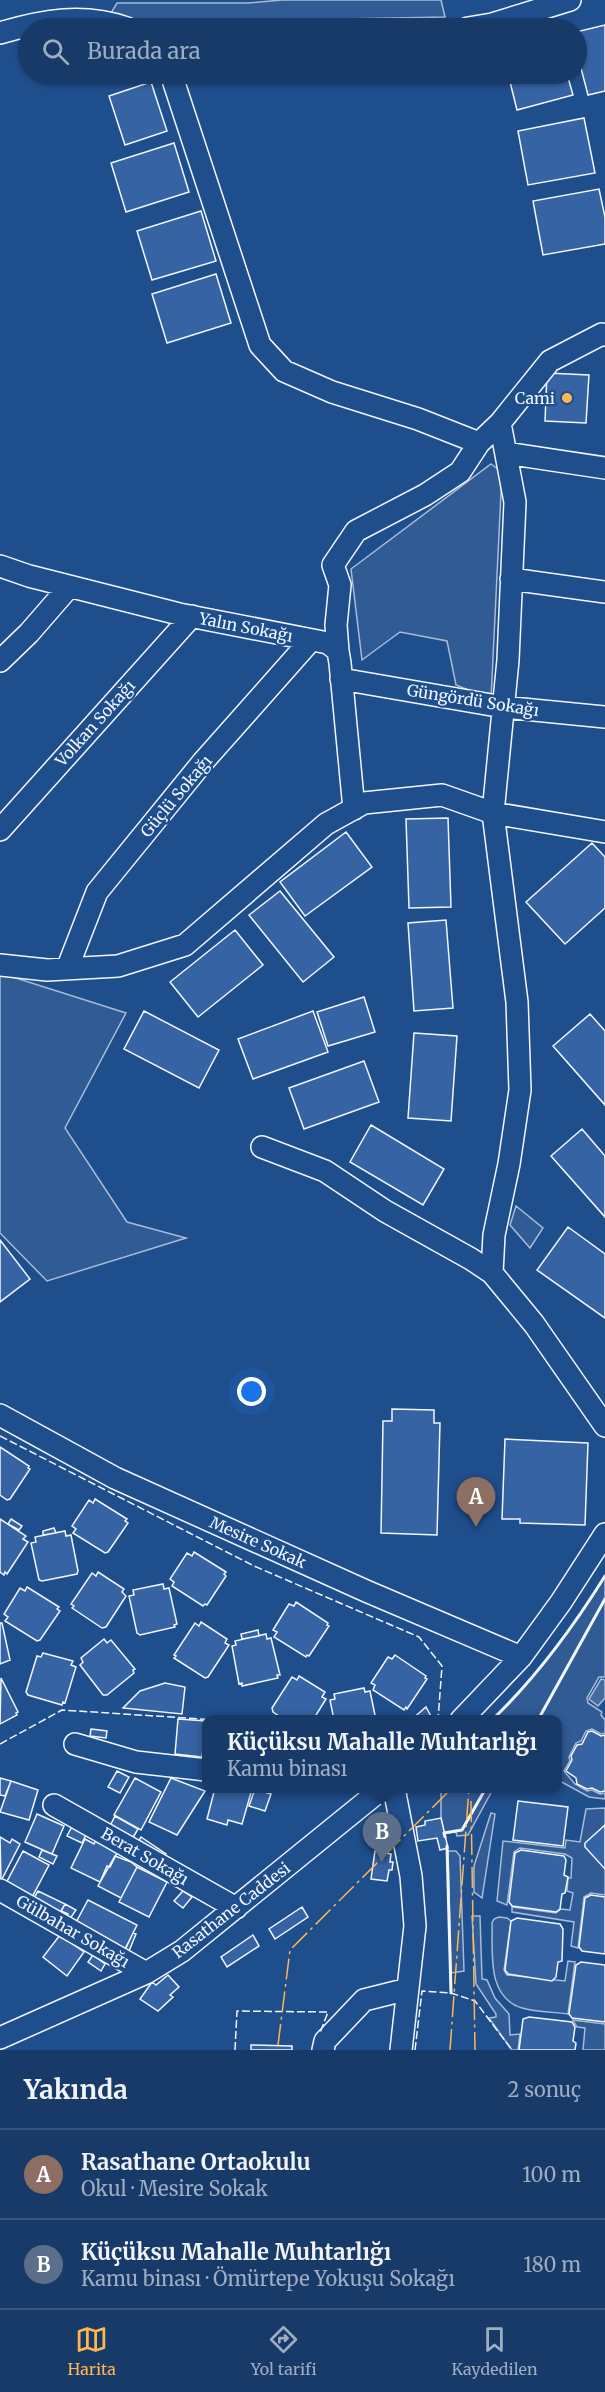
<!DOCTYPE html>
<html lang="tr">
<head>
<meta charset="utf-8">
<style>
	:root { --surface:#173a69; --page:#244571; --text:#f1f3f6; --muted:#9eadc0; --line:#36547d; --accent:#ffb74d }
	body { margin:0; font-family:Merriweather,serif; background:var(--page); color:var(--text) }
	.you { position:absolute; left:252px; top:1392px; width:21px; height:21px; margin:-15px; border:4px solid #fff; border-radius:50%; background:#1a73e8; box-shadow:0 0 0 9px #1a73e833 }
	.badge { display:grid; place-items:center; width:39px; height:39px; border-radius:50%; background:var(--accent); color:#fff; font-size:20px; font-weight:700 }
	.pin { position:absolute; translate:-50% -50px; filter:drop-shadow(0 2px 3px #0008) }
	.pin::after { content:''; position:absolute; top:32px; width:21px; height:18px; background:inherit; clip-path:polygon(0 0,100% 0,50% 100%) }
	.popup { position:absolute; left:202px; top:1715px; width:360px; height:78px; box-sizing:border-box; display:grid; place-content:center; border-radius:12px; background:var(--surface); filter:drop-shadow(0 2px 4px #0005); font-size:20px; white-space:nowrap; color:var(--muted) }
	.popup b { font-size:22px; color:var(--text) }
	.popup::after { content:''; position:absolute; left:50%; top:100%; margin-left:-12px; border:12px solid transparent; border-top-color:var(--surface) }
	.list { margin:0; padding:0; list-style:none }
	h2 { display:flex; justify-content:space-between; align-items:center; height:78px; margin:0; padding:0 24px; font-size:26px }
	h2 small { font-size:20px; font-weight:400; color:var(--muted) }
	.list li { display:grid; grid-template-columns:39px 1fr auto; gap:18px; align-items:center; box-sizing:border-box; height:90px; padding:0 24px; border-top:2px solid var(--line) }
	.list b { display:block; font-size:22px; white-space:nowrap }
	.list p { margin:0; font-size:20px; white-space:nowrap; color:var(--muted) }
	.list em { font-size:20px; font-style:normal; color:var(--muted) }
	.icon { flex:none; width:33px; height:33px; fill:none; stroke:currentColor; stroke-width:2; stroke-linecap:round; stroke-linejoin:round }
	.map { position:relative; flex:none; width:605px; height:2050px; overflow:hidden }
	.search { position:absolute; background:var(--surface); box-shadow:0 2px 4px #0004; left:18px; right:18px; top:18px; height:66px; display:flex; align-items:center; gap:15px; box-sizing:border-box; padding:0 21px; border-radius:33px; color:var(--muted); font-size:22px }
	.sheet { height:258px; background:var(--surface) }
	nav { display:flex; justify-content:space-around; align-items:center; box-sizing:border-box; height:84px; border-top:2px solid var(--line); background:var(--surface); font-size:16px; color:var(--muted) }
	nav a { display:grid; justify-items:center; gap:3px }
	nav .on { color:var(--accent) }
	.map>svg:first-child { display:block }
	.green { fill:#305b95; stroke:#a8bbd7; stroke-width:1.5 }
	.water { fill:#446ba0; stroke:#a8bbd7; stroke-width:1.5 }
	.building { fill:#3563a3; stroke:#f2f6ff; stroke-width:1.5 }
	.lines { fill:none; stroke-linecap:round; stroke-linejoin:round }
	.minor-casing { stroke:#f2f6ff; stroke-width:24 }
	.minor { stroke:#1f4e8c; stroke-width:21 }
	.fence { stroke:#f2f6ff; stroke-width:1.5; stroke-dasharray:8 3; stroke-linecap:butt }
	.wall { stroke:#f2f6ff; stroke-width:3 }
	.power { stroke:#ffb74d; stroke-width:1.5; stroke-dasharray:21 4.5 3 4.5; stroke-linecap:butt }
	.poi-dot { fill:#ffb74d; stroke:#1f4e8c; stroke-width:2 }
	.labels { text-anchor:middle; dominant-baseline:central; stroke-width:4.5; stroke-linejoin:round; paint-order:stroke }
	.poi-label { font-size:16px; fill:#f2f6ff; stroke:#1f4e8c; text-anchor:end }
	.street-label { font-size:16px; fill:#f2f6ff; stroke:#1f4e8c }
</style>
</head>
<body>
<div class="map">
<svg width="605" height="2050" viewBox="0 0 605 2050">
	<rect width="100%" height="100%" fill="#1f4e8c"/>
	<path class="green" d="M282,0H441L445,17L342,19L311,28H158L148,27L111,13L117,3H248Z
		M491,464L502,472L491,699L456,685L447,641L400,632L362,660L351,569Z
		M0,973L126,1013L65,1128L127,1222L186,1238L47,1281L0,1233Z
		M516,1206L543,1228L530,1248L510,1225Z
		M605,1576V1677H599L587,1698L588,1703L602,1712L601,1715L605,1720V1733L601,1734L592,1729L586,1731L581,1741L576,1743L569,1757L570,1761L564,1771L575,1784L587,1791L592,1790L600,1794L605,1793V1799L589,1797L558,1780V1720L492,1719C537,1677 572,1629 605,1576Z
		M441,1789H493L468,1835L457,1836L456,1832L444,1833L441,1818Z
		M605,1808V1895L591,1893L584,1897L578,1948L571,1946L574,1922L512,1912V1907L556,1913L561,1909L570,1910L573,1893L567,1891L568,1878H571L572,1858L565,1854L520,1848L514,1852L507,1905L497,1901L503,1841L565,1848L566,1840L580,1842L586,1809Z
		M491,1813L495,1814L482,1898L474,1892V1866Z
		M448,1851H456L460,1856L464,1971L451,1973Z
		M472,1916H480L482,1979L487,1980L495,1998L509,2014L510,2035L520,2034L518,2050H512L489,2018L496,2017V2014L476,1984Z
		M499,1917L507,1918L511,1921L504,1970L507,1975L565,1981L568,1961L575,1962L568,2014C554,2012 536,2012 522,2008C486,1997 493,1952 492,1923L494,1919Z
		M573,2020L605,2024V2050H583L585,2028L577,2027Z"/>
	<path class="water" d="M601,1679L605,1680V1698L598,1706L589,1699Z"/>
	<path class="building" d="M605,25V91L588,95L576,49V32Z
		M508,74H567L573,95L517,110Z
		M151,82L167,131L125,145L109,96Z
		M584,118L595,173L528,185L518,131Z
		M174,143L189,192L126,212L111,163Z
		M599,189L605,217V244L543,255L533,201Z
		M201,211L216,261L152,280L137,231Z
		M216,274L231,323L167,343L152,294Z
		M547,373L589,375L586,423L545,421Z
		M448,818L451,907L409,908L406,819Z
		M346,832L372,867L305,916L280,882Z
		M592,843L605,857V908L565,944L526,902Z
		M280,891L334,957L303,982L249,915Z
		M446,920L453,1008L414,1011L408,923Z
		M235,930L263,965L198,1017L170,982Z
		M364,997L375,1032L328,1046L317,1012Z
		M144,1011L219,1050L199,1088L124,1049Z
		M313,1011L328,1052L253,1079L238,1039Z
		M590,1014L605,1031V1105L553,1046Z
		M414,1033L457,1036L451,1121L408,1118Z
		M364,1061L379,1102L304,1129L289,1088Z
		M371,1125L444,1169L423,1205L350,1162Z
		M582,1129L605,1156V1217L551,1156Z
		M568,1227L605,1254V1318L537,1270Z
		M0,1240L30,1279L0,1302Z
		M392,1409L434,1410V1423H440L437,1535L381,1533L383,1421H392Z
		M505,1439L588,1443L585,1525L520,1523V1519H502Z
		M0,1447L29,1466L28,1468L30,1469L10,1499L7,1500L0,1495Z
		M95,1499L127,1519L125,1521L128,1523L108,1552L105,1553L73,1533L76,1529L72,1526L89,1500L93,1503Z
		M0,1519L26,1536L23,1539L28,1542L7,1574L5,1572L4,1575L0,1572Z
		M11,1519L22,1526L19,1530L8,1524Z
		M54,1528L56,1533L43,1535V1531Z
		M65,1531L66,1536L71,1535L78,1571L77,1574L42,1581L39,1580L31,1543L36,1542L35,1537Z
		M194,1552L226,1572L224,1574L226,1576L207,1605L205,1604L203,1606L172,1586L174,1582L170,1579L187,1553L192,1556Z
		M98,1572L124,1589L122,1592L126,1596L106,1627L102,1628L72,1608L74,1606L71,1604L92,1573L96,1576Z
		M163,1584L164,1589L169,1588L177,1624L174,1625L175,1627L140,1635L137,1633L129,1596L134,1595L133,1590Z
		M27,1587L59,1607L57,1609L60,1611L40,1640L37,1641L5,1621L8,1617L4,1614L20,1588L25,1591Z
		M296,1602L328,1623L327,1625L329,1626L309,1656L307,1655L306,1657L274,1637L277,1632L273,1630L289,1604L294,1606Z
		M201,1622L227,1639L225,1643L229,1645L208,1677L205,1678L174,1658L176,1656L174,1655L195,1623L199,1626Z
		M0,1623H2L10,1660L0,1664Z
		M258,1630L259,1636L242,1639L241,1634Z
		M266,1634L267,1639L271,1638L280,1675H277L278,1678L242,1686V1683L239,1684L232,1646L236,1645L235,1641Z
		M104,1639L107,1643L111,1640L135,1669L133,1670L134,1673L107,1695H103L80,1665L83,1662L81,1658Z
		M43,1653L73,1661L71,1665L76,1667L65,1703L63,1702L62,1705L28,1695L26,1692L37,1656L41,1657Z
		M395,1655L426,1676L425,1678L427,1679L407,1709L406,1707L404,1710L373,1690L375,1685L371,1683L388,1657L392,1659Z
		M299,1676L325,1692L322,1697L326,1699L313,1720H285L273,1712L272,1708L292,1677L297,1680Z
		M1,1678L18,1712L16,1713L17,1715L0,1724Z
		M165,1683L185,1687L182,1714L123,1708L140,1691Z
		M364,1688L365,1692L370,1691L376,1720H334L330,1700L335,1699L334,1694Z
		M426,1707L433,1720H411Z
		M178,1719L206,1721V1742H204L202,1757L175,1754Z
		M91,1729L107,1731L106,1738L90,1736Z
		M592,1731L601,1736L605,1735V1791L600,1792L592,1788L587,1789L577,1784L576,1778L566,1771L572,1760L571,1756L577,1745L582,1744L588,1732Z
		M117,1771L129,1777L120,1793L108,1787Z
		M0,1778L11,1781L5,1796L0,1795Z
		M135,1778L161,1792L141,1830L114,1815Z
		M171,1778L205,1791L177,1835L149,1822Z
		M11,1781L38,1790L29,1820L0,1812Z
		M215,1788L252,1789L242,1824L228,1820L227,1825L207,1819Z
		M255,1789L271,1794L265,1811L249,1806Z
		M518,1801L568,1807L563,1846L513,1840Z
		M37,1814L64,1826L52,1854L25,1842Z
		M115,1816L138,1829L131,1841L109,1828Z
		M441,1818L448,1848L440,1850L437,1838L418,1841L416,1827L425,1825V1821Z
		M75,1821L89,1829L82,1843L67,1836Z
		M605,1825V1869L585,1847V1843Z
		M0,1837L10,1843L12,1839L20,1844L1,1881Z
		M141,1837L166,1854L160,1861L136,1845Z
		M85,1839L94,1844L96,1840L118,1851L110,1867L107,1866L100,1882L71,1868Z
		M42,1850L57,1856L53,1864L39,1857Z
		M521,1850L564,1856L566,1860L564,1875L568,1877L565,1893L562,1894L560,1909L556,1912L512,1906L509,1902L515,1853Z
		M23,1851L49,1865L30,1901L4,1887Z
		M375,1851L391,1854L390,1862H393L392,1870H389L387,1881L371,1879Z
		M115,1856L131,1862L137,1867L121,1898L98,1886Z
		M137,1867L167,1882L149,1917L119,1902Z
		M38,1891L65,1904L58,1917L31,1903Z
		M183,1891L192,1897L183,1908L174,1901Z
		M591,1895L605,1897V1954L582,1951L579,1947L585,1898Z
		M88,1900L137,1925L124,1951L74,1926Z
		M65,1904L76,1910L69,1920L66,1918L68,1914L61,1911Z
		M302,1907L308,1917L275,1939L269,1929Z
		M517,1918L560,1924L563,1929L562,1961L558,1962L556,1977L552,1981L508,1974L505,1970L511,1921Z
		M133,1933L136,1934L129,1951L125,1950Z
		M60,1935L84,1952L67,1976L43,1957Z
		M253,1935L259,1946L227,1967L221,1957Z
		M93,1955L105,1964L101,1971L88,1962Z
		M581,1962L605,1965V2022L572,2018L569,2014L576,1965Z
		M168,1975L179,1987L170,1995L173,1997L158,2011L140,1999L152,1982L156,1985Z
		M529,2017L572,2022L575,2027L573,2041L576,2043L575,2050H519L523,2019Z
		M251,2045L292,2046V2050H251Z"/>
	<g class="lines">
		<defs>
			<path id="minor" d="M468,28L492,24L570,0
				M0,33C44,20 83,13 127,28
				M174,83L260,345L284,371L332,392L418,419L479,443
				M500,423L550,361L602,334L605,335
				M506,453L605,468
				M0,566L29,576L179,614L328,643L338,651L340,663L354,809
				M511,579L605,592
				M0,661L29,633L69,587
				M341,679L503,707L605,717
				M0,830L192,616
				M0,965L47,970L118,966L185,945L326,824L364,803L442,795L493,813L508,660L515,502L500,423L479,443L460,472L425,495L356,531L333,565L340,585L336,625L338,651
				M67,969L97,892L202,763L311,640
				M262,1147L325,1171L385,1211L471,1259L492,1273L534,1324L605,1426
				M492,1273L494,1235L509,1164L520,1090L517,1002L493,813L605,832
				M0,1415L115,1478L366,1591L521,1657
				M461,1720L521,1657L561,1602L605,1534
				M75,1744L136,1762L206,1770
				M394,1788L411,1876L415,1926L401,2050
				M54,1805L236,1908
				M0,1890L146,1973
				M0,2038L146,1973L182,1951L383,1788
				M323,2050L325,2041L364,2000L408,1989"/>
		</defs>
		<use href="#minor" class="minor-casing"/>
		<use href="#minor" class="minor"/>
		<path class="fence" d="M0,1436L254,1566L419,1637L442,1666L438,1720
			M0,1744L62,1710L217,1720
			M235,2050L237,2011L328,2012L320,2033
			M415,2050L422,1991L451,1993L475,2001L512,2050"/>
		<path class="wall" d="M492,1720C537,1677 572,1629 605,1576
			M538,1720L605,1599
			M445,1837L444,1833L462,1830L486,1788
			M447,1846L451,1993"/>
		<path class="power" d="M471,1801L475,2050
			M278,2045L290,1950L452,1788
			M450,2050L469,1788"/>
	</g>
	<circle class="poi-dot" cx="567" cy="398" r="6"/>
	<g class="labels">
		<g class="poi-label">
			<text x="555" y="398">Cami</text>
		</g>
		<g class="street-label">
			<text transform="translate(246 627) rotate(11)">Yalın Sokağı</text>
			<text transform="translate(473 700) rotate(9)">Güngördü Sokağı</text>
			<text transform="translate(95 723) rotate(-48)">Volkan Sokağı</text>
			<text transform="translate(176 796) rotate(-50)">Güçlü Sokağı</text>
			<text transform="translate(258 1542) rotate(24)">Mesire Sokak</text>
			<text transform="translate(145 1856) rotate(30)">Berat Sokağı</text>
			<text transform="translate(231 1910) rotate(-38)">Rasathane Caddesi</text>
			<text transform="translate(73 1931) rotate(30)">Gülbahar Sokağı</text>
		</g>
	</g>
</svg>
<div class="you"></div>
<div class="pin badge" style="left:476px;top:1527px;background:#8d6e63">A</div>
<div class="pin badge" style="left:382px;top:1862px;background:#5c6f8a">B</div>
<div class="popup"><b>Küçüksu Mahalle Muhtarlığı</b>Kamu binası</div>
<div class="search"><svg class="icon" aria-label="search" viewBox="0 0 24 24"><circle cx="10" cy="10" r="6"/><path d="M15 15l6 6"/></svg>Burada ara</div>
</div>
<section class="sheet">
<h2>Yakında<small>2 sonuç</small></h2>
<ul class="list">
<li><span class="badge" style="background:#8d6e63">A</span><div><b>Rasathane Ortaokulu</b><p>Okul · Mesire Sokak</p></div><em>100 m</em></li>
<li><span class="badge" style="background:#5c6f8a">B</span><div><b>Küçüksu Mahalle Muhtarlığı</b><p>Kamu binası · Ömürtepe Yokuşu Sokağı</p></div><em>180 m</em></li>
</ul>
</section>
<nav>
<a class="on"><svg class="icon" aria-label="map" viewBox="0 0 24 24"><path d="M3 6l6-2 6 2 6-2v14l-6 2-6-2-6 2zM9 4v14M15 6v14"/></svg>Harita</a>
<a><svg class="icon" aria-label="directions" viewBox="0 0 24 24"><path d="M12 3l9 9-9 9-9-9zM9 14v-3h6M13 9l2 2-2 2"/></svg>Yol tarifi</a>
<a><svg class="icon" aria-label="saved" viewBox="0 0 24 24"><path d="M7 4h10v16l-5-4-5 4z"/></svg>Kaydedilen</a>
</nav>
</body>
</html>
